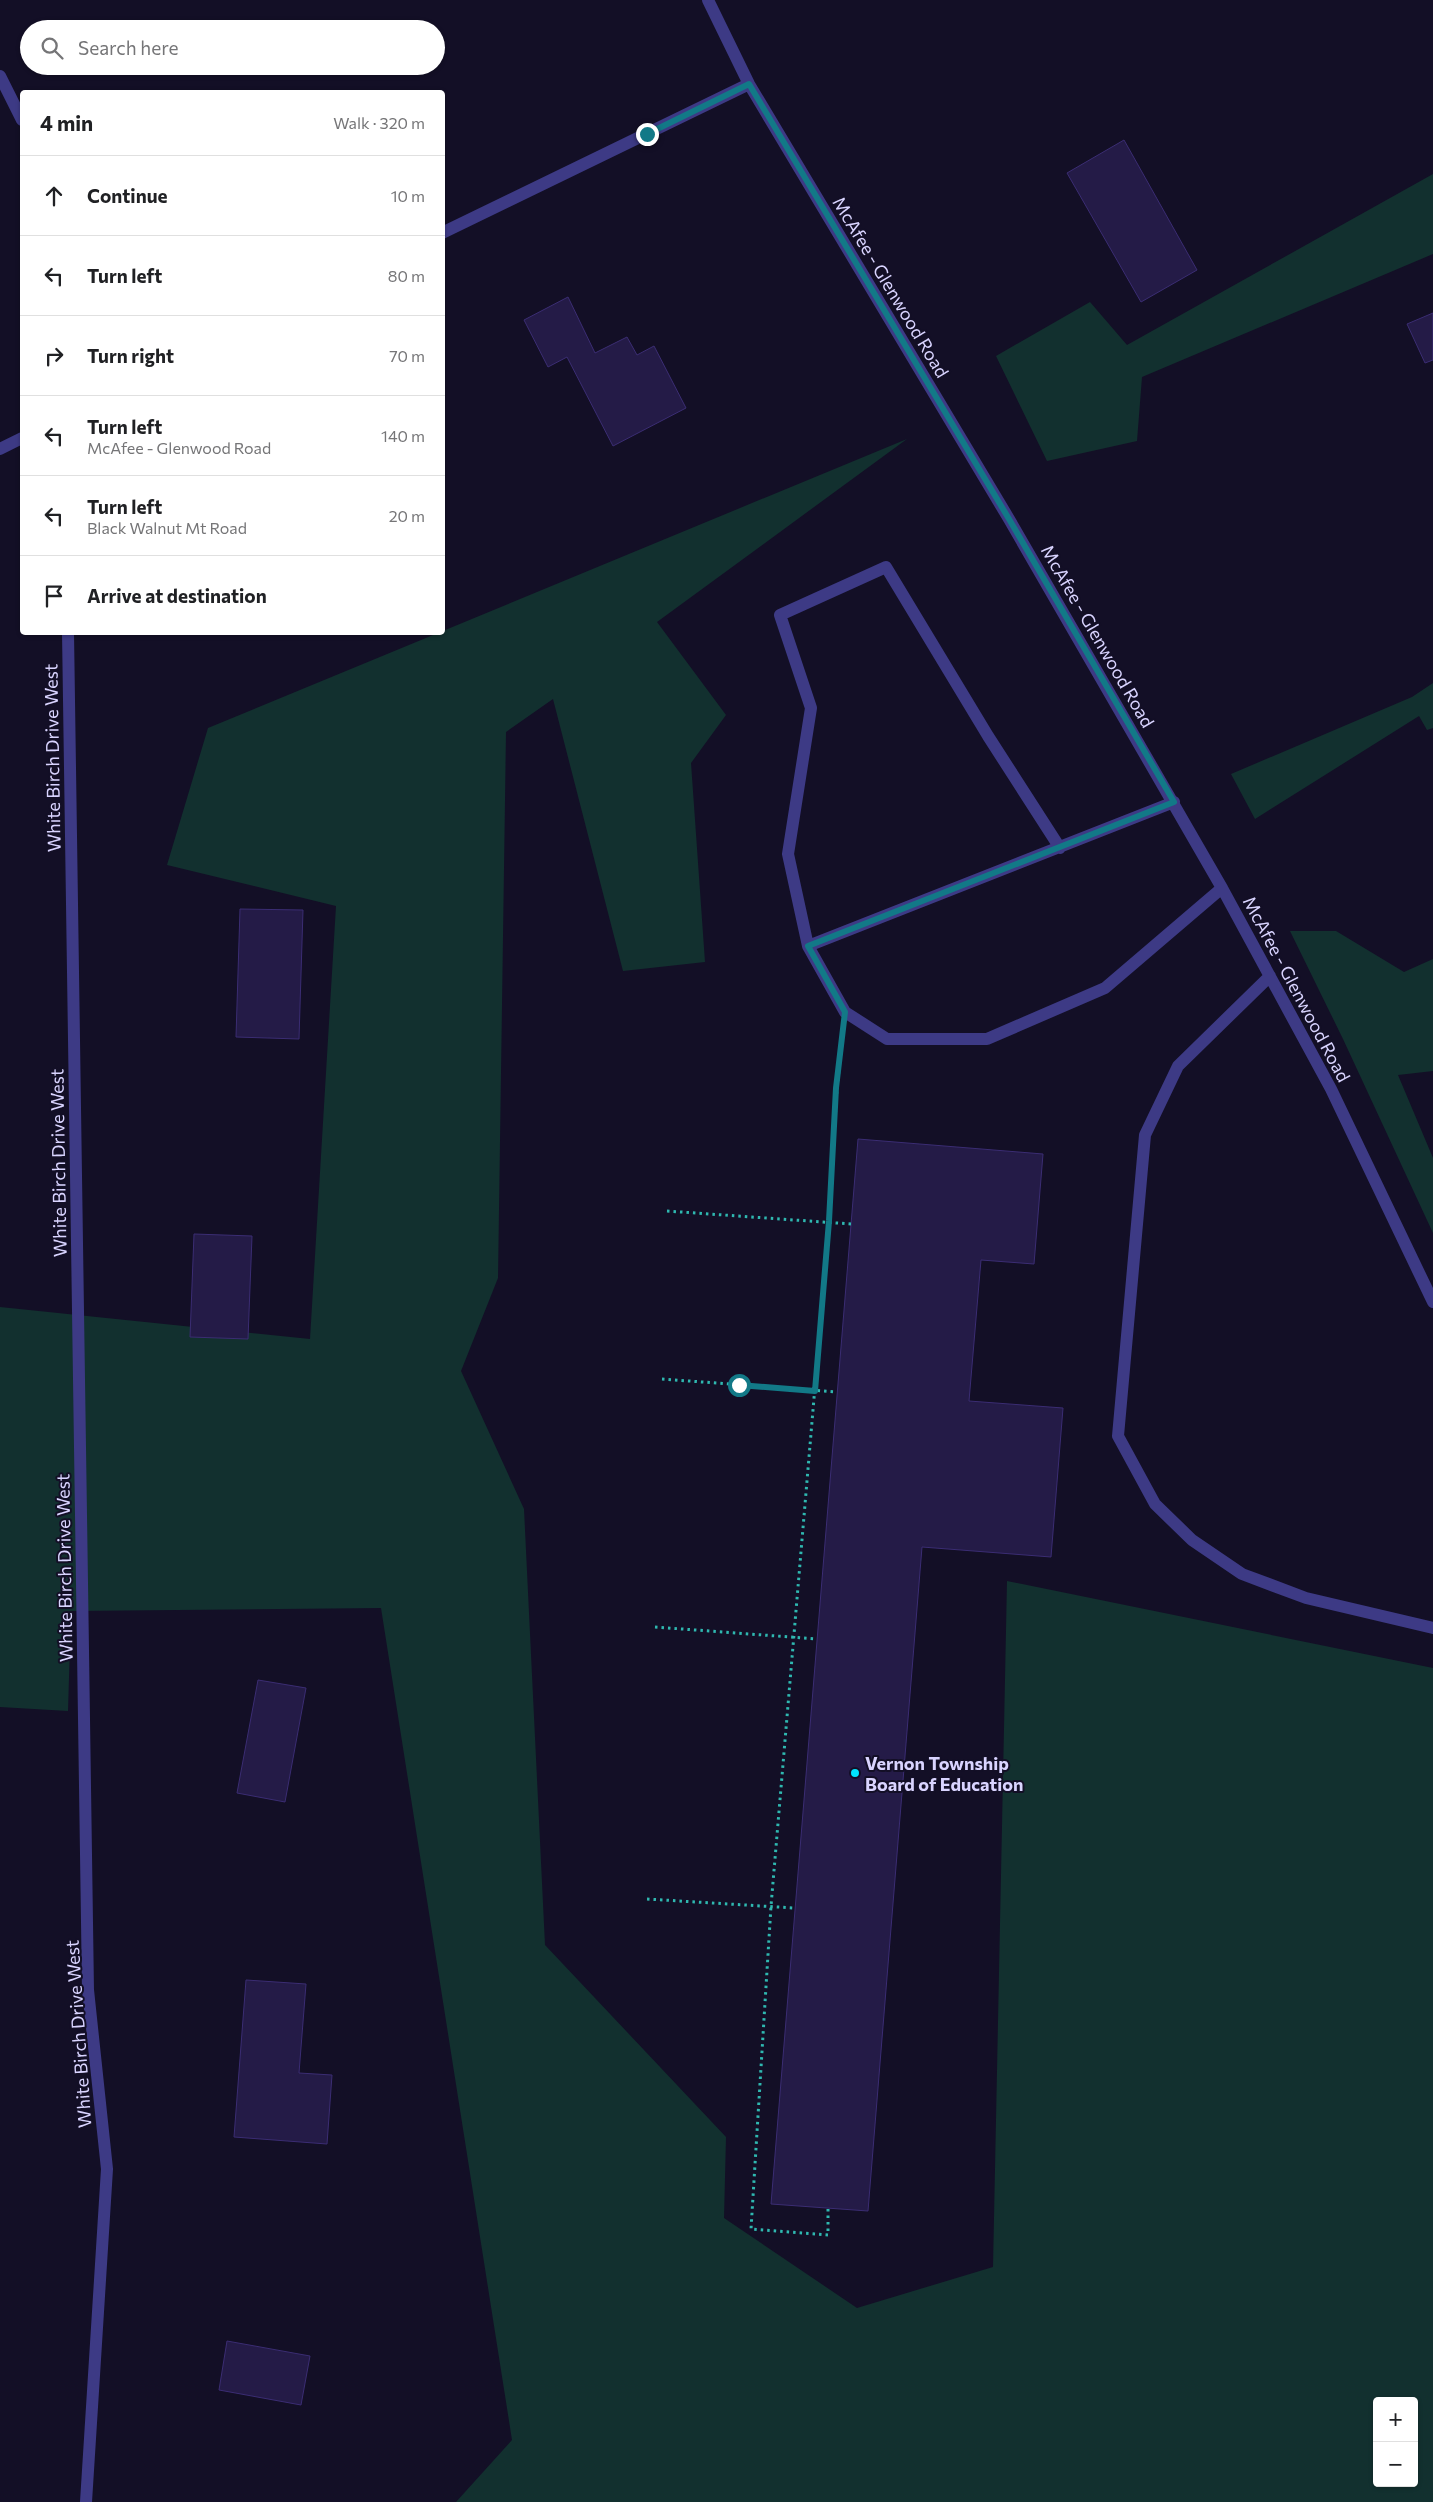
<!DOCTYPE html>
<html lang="en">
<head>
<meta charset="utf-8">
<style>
	:root { --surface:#fff; --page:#f2f2f2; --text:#202124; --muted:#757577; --line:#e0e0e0 }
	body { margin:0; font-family:Commissioner,sans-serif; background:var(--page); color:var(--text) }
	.controls { position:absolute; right:15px; bottom:15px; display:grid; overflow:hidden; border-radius:5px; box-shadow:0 1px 4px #0004 }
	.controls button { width:45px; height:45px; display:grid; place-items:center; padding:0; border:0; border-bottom:1px solid var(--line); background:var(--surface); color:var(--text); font:25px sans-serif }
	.stop { position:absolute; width:15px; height:15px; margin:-11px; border:4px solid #127987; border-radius:50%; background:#fff }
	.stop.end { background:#127987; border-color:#fff; box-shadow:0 1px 5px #0008 }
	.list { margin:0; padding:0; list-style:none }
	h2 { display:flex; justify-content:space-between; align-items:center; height:65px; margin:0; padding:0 20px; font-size:21px }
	h2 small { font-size:16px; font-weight:400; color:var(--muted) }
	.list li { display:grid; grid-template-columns:32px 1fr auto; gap:15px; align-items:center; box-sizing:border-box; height:80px; padding:0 20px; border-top:1px solid var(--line) }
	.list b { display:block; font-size:19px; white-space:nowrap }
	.list p { margin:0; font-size:16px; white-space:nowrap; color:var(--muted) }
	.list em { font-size:16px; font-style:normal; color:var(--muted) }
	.icon { flex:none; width:28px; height:28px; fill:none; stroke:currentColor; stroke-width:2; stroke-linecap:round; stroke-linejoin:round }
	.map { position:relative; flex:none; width:1433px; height:2502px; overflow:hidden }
	.search { position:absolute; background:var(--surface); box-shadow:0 1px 4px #0004; left:20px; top:20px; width:425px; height:55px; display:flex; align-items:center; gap:12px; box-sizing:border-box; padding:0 18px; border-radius:28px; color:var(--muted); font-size:19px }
	.panel { position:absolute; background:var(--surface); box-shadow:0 1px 4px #0004; left:20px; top:90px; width:425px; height:545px; border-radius:5px }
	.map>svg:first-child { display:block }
	.green { fill:#12302f; fill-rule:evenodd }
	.building { fill:#241b47; stroke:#3b2d73 }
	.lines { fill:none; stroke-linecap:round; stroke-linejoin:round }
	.path { stroke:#2fb8b0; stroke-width:3; stroke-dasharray:2.5 4; stroke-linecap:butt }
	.minor { stroke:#3d3a85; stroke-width:12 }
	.route { stroke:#127987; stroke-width:6 }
	.poi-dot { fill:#00e5ff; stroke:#130f26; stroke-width:2 }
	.labels { text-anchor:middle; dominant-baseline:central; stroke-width:4; stroke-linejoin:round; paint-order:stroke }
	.street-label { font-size:18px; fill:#d9d4ff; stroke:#130f26 }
	.poi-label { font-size:18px; font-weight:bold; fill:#d9d4ff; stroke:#130f26; text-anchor:start }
</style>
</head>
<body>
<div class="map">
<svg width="1433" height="2502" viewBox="0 0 1433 2502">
	<rect width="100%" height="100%" fill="#130f26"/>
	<path class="green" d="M1433,174V254L1142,377L1137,441L1047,461L996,356L1090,302L1127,345Z
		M907,439L657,622L726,715L691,763L705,962L623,971L553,699L506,732L498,1278L461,1371L524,1509L545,1945L726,2137L724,2218L857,2308L993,2267L1007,1581L1433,1668V2502H456L512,2440L381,1608L71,1611L68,1711L0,1707V1307L310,1339L336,906L167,865L208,728ZM1377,2401H1414V2483H1377Z
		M1433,683V728L1427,730L1419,716L1255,819L1231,774L1412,697Z
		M1290,931H1336L1404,972L1433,959V1071L1398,1075L1433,1158V1233L1343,1039Z"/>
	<path class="building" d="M1124,140L1197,270L1141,302L1067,173Z
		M568,297L595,353L627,337L637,355L654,346L686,408L613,446L567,357L548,367L524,320Z
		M1433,313V360L1425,363L1407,324Z
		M240,909L303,910L299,1039L236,1037Z
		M858,1139L1043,1154L1034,1264L981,1260L969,1401L1063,1408L1051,1557L922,1547L868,2211L771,2204Z
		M194,1234L252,1236L248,1339L190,1337Z
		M258,1680L306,1688L285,1802L237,1793Z
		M246,1980L306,1984L299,2073L332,2075L327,2144L234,2137Z
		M227,2341L310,2356L301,2405L219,2390Z"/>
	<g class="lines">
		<path class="path" d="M667,1211L851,1224
			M662,1379L837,1392
			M655,1627L817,1639
			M647,1899L794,1908
			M828,2209V2235L751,2229L771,1906L829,1221L837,1088L842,1043"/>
		<path class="minor" d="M708,0L749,84L1009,519L1222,888L1331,1089L1433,1302
			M0,76L22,120
			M442,233L749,84
			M0,449L22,438
			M68,632L88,1990L107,2169L86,2502
			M1174,802L808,946L845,1012L887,1039H987L1105,988L1222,888
			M808,946L788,854L811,708L780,615L886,567L988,736L1060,848
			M1270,976L1178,1066L1145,1135L1118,1436L1155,1504L1192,1540L1242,1574L1306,1598L1433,1628"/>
	</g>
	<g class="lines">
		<path class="route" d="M647,134L749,84L1009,519L1174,802L808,946L845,1012L836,1088L829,1221L815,1391L739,1385"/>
	</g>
	<circle class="poi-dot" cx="855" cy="1773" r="5"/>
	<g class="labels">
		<g class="street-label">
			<text transform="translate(891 287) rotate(59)">McAfee - Glenwood Road</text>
			<text transform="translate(1098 636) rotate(60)">McAfee - Glenwood Road</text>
			<text transform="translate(52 758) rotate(-91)">White Birch Drive West</text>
			<text transform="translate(1297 989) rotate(62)">McAfee - Glenwood Road</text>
			<text transform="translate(58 1163) rotate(-91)">White Birch Drive West</text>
			<text transform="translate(64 1568) rotate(-91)">White Birch Drive West</text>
			<text transform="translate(78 2034) rotate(-94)">White Birch Drive West</text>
		</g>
		<g class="poi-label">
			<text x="865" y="1763">Vernon Township<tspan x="865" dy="21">Board of Education</tspan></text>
		</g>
	</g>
</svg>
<div class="controls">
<button>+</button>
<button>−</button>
</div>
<div class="stop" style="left:739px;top:1385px"></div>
<div class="stop end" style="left:647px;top:134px"></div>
<div class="search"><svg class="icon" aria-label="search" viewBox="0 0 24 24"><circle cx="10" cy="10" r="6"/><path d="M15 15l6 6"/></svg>Search here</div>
<section class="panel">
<h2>4 min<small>Walk · 320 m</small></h2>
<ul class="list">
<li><svg class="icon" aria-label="ahead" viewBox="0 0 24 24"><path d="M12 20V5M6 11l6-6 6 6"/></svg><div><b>Continue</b></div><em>10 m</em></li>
<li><svg class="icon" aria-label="left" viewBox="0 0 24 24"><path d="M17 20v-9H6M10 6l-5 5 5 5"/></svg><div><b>Turn left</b></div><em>80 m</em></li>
<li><svg class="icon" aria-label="right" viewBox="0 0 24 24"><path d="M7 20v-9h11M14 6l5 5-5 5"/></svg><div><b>Turn right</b></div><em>70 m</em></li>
<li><svg class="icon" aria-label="left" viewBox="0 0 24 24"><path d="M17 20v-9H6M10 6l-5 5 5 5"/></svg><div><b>Turn left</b><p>McAfee - Glenwood Road</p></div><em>140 m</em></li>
<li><svg class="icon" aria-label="left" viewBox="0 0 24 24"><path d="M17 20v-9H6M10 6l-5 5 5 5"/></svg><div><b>Turn left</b><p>Black Walnut Mt Road</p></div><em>20 m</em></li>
<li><svg class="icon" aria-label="arrive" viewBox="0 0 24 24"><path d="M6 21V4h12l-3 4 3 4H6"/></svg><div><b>Arrive at destination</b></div></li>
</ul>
</section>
</div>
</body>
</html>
